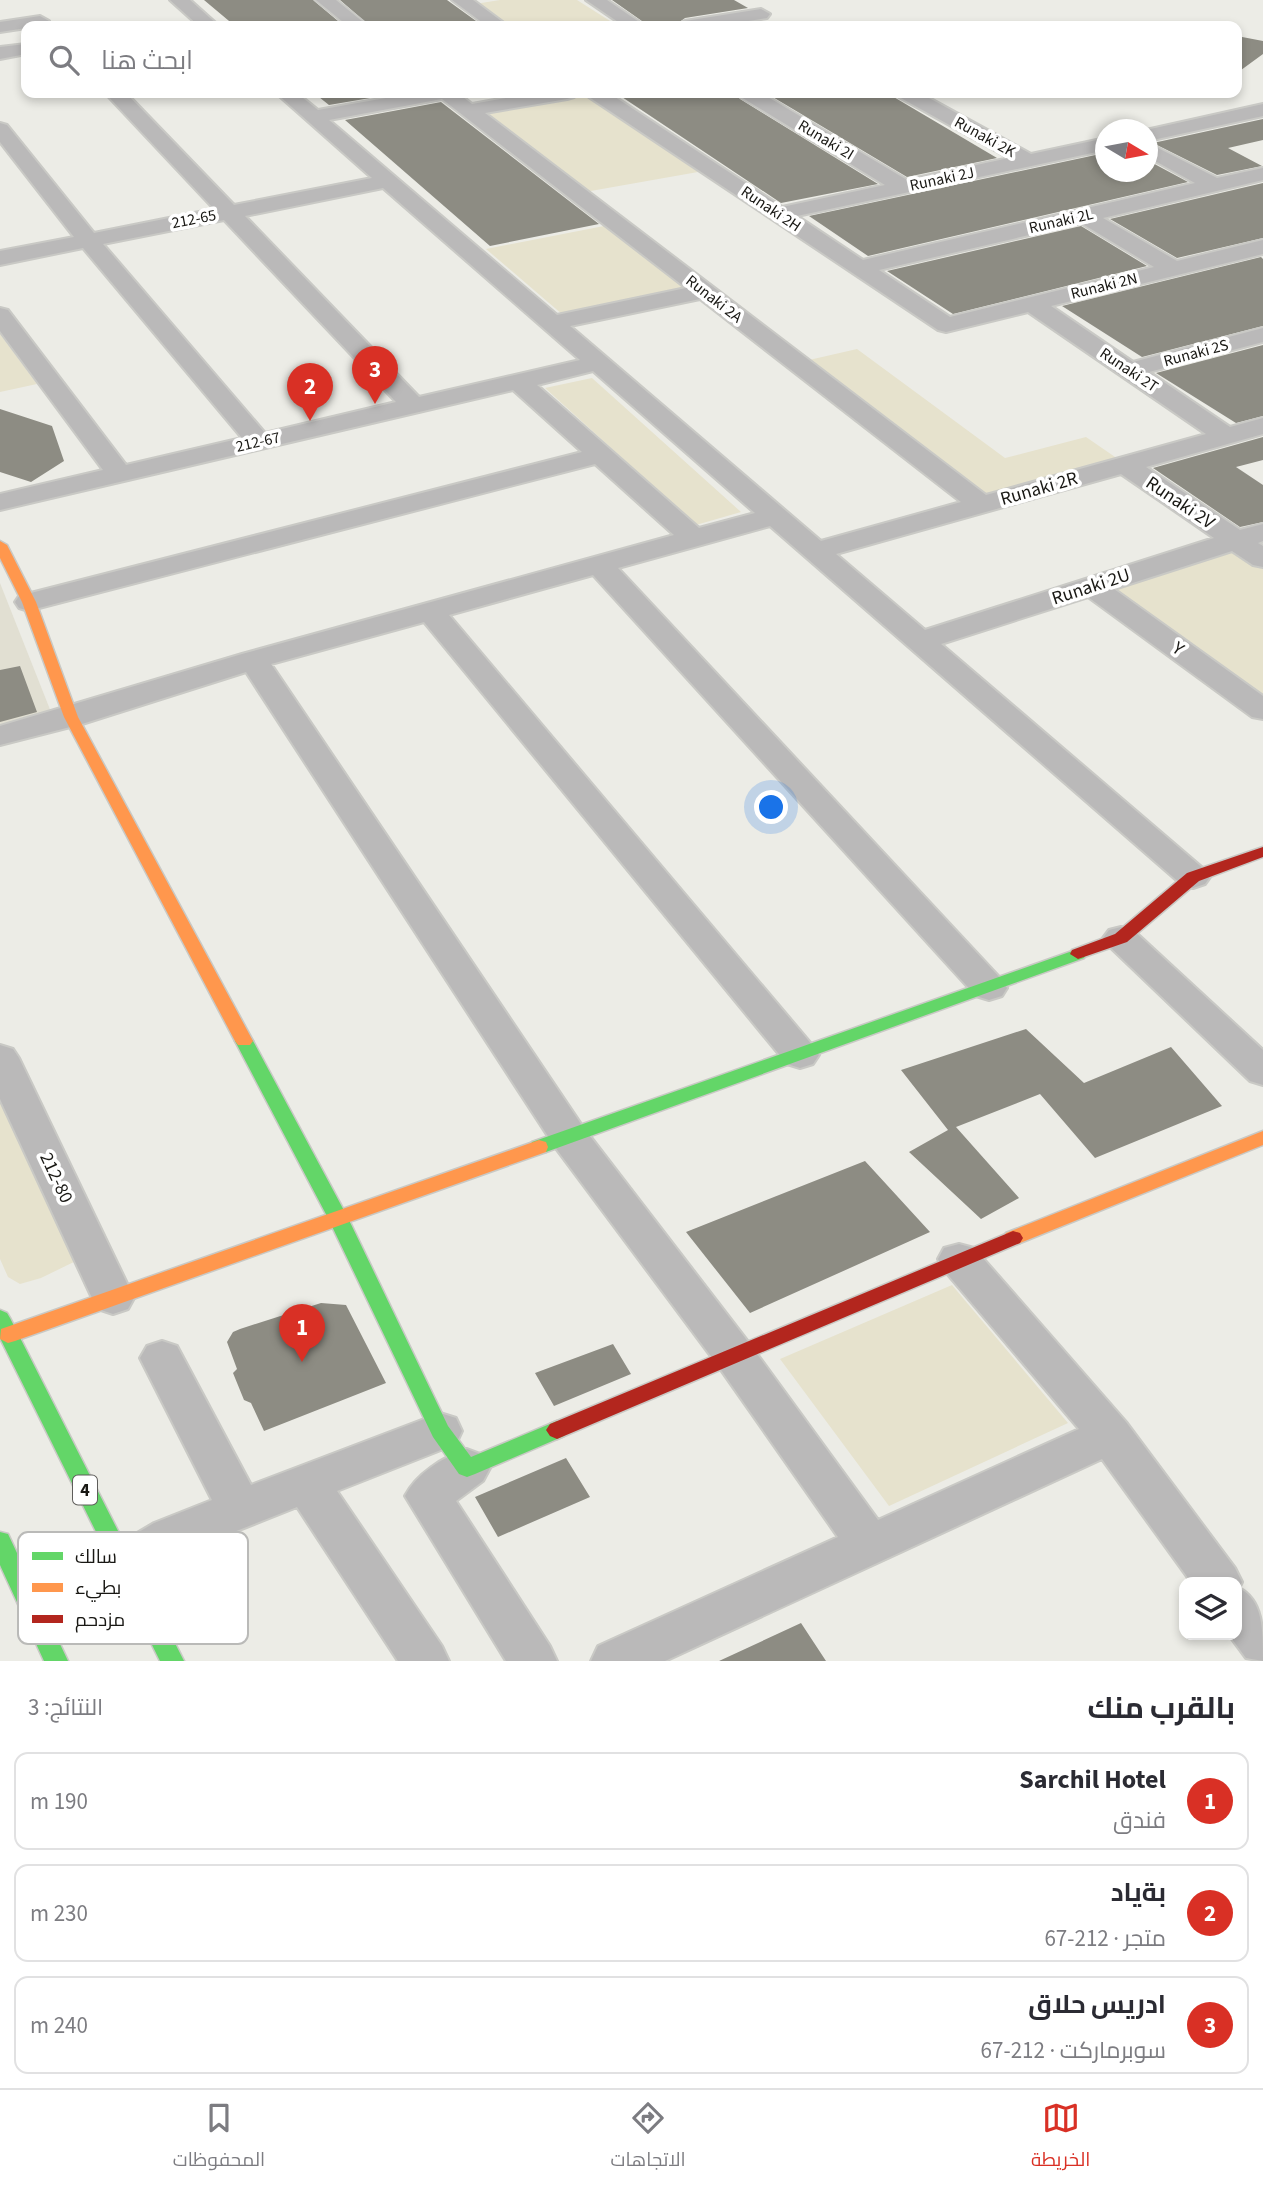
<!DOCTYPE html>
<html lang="ar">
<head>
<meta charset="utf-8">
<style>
	:root { --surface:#fff; --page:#f2f2f3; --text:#2b2b33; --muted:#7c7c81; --line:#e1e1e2; --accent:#d93025 }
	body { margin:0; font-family:"Source Sans 3",Cairo,sans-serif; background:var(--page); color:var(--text); direction:rtl }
	.controls { position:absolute; right:21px; bottom:21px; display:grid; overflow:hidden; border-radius:14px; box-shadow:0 4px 10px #0003 }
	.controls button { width:63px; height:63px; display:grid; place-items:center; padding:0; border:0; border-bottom:2px solid var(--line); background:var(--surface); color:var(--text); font:35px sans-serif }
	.compass { position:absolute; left:1095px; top:119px; width:63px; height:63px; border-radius:50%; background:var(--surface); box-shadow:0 4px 10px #0003; rotate:100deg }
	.you { position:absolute; left:772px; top:808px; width:24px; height:24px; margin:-18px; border:5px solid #fff; border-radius:50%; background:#1a73e8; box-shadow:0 0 0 10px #1a73e833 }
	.badge { display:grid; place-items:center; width:46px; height:46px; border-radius:50%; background:var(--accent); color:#fff; font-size:23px; font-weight:700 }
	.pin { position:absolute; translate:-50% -58px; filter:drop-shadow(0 2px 4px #0008) }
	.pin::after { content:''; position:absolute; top:37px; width:24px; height:21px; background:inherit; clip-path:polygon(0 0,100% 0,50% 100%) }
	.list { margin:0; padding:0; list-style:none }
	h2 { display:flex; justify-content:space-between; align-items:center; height:91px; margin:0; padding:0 28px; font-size:30px }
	h2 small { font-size:23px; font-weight:400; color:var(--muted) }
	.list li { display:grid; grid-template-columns:46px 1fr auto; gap:21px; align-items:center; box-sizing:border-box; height:98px; margin:0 14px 14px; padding:0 14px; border:2px solid var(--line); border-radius:14px }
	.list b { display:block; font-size:26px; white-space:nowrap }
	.list p { margin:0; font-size:23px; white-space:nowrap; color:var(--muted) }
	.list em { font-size:23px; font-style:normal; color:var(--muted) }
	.icon { flex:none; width:38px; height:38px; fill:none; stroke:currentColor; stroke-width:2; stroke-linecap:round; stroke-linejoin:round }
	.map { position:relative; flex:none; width:1263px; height:1661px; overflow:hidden; direction:ltr }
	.search { position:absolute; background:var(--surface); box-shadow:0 4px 10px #0003; left:21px; right:21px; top:21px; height:77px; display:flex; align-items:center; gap:18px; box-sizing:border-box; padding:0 24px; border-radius:14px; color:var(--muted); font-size:26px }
	.sheet { height:427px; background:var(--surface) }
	nav { display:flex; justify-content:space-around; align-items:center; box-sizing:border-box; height:98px; border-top:2px solid var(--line); background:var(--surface); font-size:19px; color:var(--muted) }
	nav a { display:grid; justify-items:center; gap:4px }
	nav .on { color:var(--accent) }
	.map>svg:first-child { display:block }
	.built { fill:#e1dfd2 }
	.green { fill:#e6e2cd }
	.building { fill:#8d8c83 }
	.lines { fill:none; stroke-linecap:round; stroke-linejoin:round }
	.street-casing { stroke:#c9c9c5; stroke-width:4 }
	.fast-casing { stroke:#c9c9c5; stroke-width:3 }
	.slow-casing { stroke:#c9c9c5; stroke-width:3 }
	.jam-casing { stroke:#c9c9c5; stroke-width:3 }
	.street { fill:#bab9b9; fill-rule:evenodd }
	.fast { fill:#63d668; fill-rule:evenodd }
	.slow { fill:#ff974d; fill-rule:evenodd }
	.jam { fill:#b3261e; fill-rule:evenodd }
	.labels { text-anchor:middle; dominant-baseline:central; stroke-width:7; stroke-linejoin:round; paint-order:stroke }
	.far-street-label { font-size:16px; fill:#191814; stroke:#fff }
	.shield { fill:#fff; stroke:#5e5d5a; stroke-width:2 }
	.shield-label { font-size:18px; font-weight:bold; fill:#191814 }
	.street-label { font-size:19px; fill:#191814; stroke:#fff }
	.key { fill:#fff; stroke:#babab8; stroke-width:2 }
	.key-label { font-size:19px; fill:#191814 }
</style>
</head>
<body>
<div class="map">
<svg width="1263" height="1661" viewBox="0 0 1263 1661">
	<rect width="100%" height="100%" fill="#ecece6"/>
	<path class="built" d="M0,583L53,717L0,731Z"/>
	<path class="green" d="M500,0H577L618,26H508L475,4Z
		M586,93L698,172L585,192L483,112Z
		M604,226L685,289L563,315L486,249Z
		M0,334L37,384L0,392Z
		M857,349L1005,458L1086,437L1118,459L985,495L809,360Z
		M592,378L741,512L696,525L545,388Z
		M1237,549L1263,567V700L1112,589Z
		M0,1093L82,1258L41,1278L20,1284L8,1277L0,1259Z
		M952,1285L1068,1423L889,1506L780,1359Z"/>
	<path class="building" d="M204,0H313L344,26H235Z
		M340,0H447L483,26H370Z
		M612,0H734L748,8L685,18L674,26H649Z
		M1237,36L1263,41V54L1237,73Z
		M314,93H400L329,105Z
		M616,93H735L740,99L878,184L781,203Z
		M766,93H887L997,158L907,177Z
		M441,102L599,224L490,246L345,120Z
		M1263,119V140L1228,148L1262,166L1217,175L1153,143Z
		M1105,153V172H1147V160L1188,182L868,256L809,216Z
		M1263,183V238L1177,258L1110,219Z
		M1081,226L1147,266L953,314L887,271Z
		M1261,257L1263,259V326L1142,357L1062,306Z
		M1263,345V416L1236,423L1156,373Z
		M0,409L52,426L64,461L31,482L0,472Z
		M1263,437V460L1236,467L1263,485V522L1240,527L1153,468Z
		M20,666L37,712L0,722V670Z
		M1026,1029L1084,1083L1171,1047L1222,1106L1095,1158L1040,1094L956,1127L1019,1198L981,1219L909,1152L948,1130L901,1070Z
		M865,1161L930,1232L750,1313L686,1232Z
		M321,1303L346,1305L386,1383L264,1431L251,1403L244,1400L233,1373L237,1369L227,1342L233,1332L240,1329Z
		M613,1344L631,1374L554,1406L535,1373Z
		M566,1458L590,1497L498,1537L475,1497Z
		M801,1623L826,1661H719Z"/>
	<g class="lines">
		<defs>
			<path id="street" d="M170,0H190L219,26H199Z
				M316,0H336L368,26H348Z
				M452,0H473L508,26H487Z
				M586,0H607L645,26H624Z
				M761,9L770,14L767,18L718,26H676L685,21Z
				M40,16L49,21L46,25L0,32V22Z
				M26,44V54L0,59V47Z
				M105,93H126L234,205L372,178L276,93H297L318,110L414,93H458L472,104L535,93H577L574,97L567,99L485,113L986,495L1206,434L1028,312L946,332L938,330L589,97L586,93H609L782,207L885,185L741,97L738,93H761L907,180L1009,158L899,97L896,93H920L1031,154L1106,138V150L797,216L863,260L1195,183L1148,157V143L1217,178L1263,168V180L1103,218L1177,261L1263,240V254L1051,306L1133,362L1263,328V342L1149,372L1230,427L1263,418V434L1146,467L1240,530L1263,524V541L1258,543L1263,546V567L1253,565L1232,551L1114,589L1263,696V719L1252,717L1088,597L941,644L1205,870L1210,877L1205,884L1193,888L1181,884L770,526L618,568L1002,980L1007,988L1002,996L989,1000L976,996L593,575L449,615L813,1046L819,1055L813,1064L800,1068L787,1064L424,622L271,664L583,1127L749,1343L878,1520L1079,1429L944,1270L938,1259L944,1248L959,1244L974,1248L1126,1422L1235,1568L1242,1582L1239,1588C1263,1600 1263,1629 1263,1661L1246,1658L1229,1635H1237V1582H1191L1102,1459L665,1661H591L598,1646L838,1537L719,1367L555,1147L246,672L82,724L0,745V726L242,654L674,535L595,464L39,608L29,611L19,608L15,602L19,596L582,452L513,390L0,510V494L103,470L0,331V308L8,310L126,465L242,438L83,248L0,265V251L74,237L0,142V123L7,125L94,233L214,209ZM442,99L686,288L557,315L329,120ZM383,188L580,360L419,397L245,216ZM224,220L396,402L265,433L103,244ZM1081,223L1154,267L950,317L879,270ZM700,299L961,502L821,541L570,326ZM593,371L755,513L699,528L537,385ZM1121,474L1214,538L925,630L836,554Z
				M1263,104V116L1148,141L1146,130Z
				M1121,927L1133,930L1263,1050V1085L1250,1081L1109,946L1103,938L1109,930Z
				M0,1045L13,1049L19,1058L134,1298L128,1309L113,1314L98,1309L92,1298L0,1099Z
				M162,1341L177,1346L251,1485L440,1413L456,1418L462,1431L456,1444L337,1491L442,1646L449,1661H398L297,1507L186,1551L139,1580L122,1586L105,1580L98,1566L105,1552L154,1523L212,1500L140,1358L147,1346Z
				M467,1449L483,1455L490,1468L483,1481L456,1501L550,1646L557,1661H506L405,1496C416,1474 443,1457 467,1449Z"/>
			<path id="fast" d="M1078,949L1084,950L1086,954L1084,958L546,1152H532L530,1147L532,1142Z
				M244,1035L250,1037L253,1041L348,1218L448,1426L471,1457L557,1421L564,1424L568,1430L564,1436L475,1474L467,1477L459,1474L433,1437L328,1218L235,1041L238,1037Z
				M0,1310L7,1313L10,1318L184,1661H160L0,1338Z
				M0,1532L8,1534L68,1661H44L0,1565Z"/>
			<path id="slow" d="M0,541L7,545L36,602L78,717L253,1041L250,1045H238L235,1041L64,717L22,602L0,558Z
				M1263,1131V1145L1020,1243L1013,1245L1006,1243L1003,1238L1006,1233Z
				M539,1140L546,1142L548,1147L546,1152L15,1341L8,1343L0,1339L1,1329Z"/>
			<path id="jam" d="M1263,847V857L1199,881L1127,942L1078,959L1070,954L1072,950L1115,934L1187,873Z
				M1013,1231L1020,1233L1023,1238L1020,1243L564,1436L557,1439L550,1436L546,1430L550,1424Z"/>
		</defs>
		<use href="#street" class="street-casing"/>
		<use href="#fast" class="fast-casing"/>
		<use href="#slow" class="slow-casing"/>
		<use href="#jam" class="jam-casing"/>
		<use href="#street" class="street"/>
		<use href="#fast" class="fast"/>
		<use href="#slow" class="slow"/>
		<use href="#jam" class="jam"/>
	</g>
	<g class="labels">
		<g class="far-street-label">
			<text transform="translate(985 137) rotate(29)">Runaki 2K</text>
			<text transform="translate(826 140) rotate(31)">Runaki 2I</text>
			<text transform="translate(942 179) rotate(-12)">Runaki 2J</text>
			<text transform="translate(771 209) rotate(34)">Runaki 2H</text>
			<text transform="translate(194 219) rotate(-11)">212-65</text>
			<text transform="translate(1061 221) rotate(-13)">Runaki 2L</text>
			<text transform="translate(1104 286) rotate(-14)">Runaki 2N</text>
			<text transform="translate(714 299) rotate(38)">Runaki 2A</text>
			<text transform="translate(1196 353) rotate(-15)">Runaki 2S</text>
			<text transform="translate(1129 370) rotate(34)">Runaki 2T</text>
			<text transform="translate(258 442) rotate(-13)">212-67</text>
		</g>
		<rect class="shield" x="73" y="1475.5" width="24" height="29" rx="5"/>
		<g class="shield-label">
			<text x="85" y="1490">4</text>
		</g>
		<g class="street-label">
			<text transform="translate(1039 489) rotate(-16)">Runaki 2R</text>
			<text transform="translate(1180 503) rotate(34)">Runaki 2V</text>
			<text transform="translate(1091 587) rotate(-18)">Runaki 2U</text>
			<text transform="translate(1178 649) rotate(36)">Y</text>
			<text transform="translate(56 1178) rotate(65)">212-80</text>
		</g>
	</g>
	<rect x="18" y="1532" width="230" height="112" rx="10" class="key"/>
	<rect x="32" y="1552" width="31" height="8" fill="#63d668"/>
	<rect x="32" y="1583" width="31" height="9" fill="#ff974d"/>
	<rect x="32" y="1615" width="31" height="8" fill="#b3261e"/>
	<g class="key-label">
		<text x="75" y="1563">سالك</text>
		<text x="75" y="1594">بطيء</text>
		<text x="75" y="1626">مزدحم</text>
	</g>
</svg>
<div class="controls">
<button><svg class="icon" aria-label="layers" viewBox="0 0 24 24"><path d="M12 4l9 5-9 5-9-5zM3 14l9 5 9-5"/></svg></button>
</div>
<svg class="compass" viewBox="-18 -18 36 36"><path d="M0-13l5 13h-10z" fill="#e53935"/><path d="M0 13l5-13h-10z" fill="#7c7c81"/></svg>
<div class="you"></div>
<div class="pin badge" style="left:302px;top:1362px">1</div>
<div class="pin badge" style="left:310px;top:421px">2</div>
<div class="pin badge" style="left:375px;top:404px">3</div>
<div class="search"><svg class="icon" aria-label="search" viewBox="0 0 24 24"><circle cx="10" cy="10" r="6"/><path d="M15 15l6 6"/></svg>ابحث هنا</div>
</div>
<section class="sheet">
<h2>بالقرب منك<small>النتائج: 3</small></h2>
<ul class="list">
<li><span class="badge">1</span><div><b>Sarchil Hotel</b><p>فندق</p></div><em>190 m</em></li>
<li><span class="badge">2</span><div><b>بةیاد</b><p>متجر · 212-67</p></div><em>230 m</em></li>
<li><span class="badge">3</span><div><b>ادريس حلاق</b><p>سوبرماركت · 212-67</p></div><em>240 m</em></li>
</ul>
</section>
<nav>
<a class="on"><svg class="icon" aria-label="map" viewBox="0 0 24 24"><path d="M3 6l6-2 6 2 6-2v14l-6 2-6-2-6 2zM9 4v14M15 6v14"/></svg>الخريطة</a>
<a><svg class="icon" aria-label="directions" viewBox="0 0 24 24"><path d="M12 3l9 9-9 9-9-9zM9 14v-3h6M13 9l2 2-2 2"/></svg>الاتجاهات</a>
<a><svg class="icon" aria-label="saved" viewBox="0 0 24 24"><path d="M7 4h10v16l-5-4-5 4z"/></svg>المحفوظات</a>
</nav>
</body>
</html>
